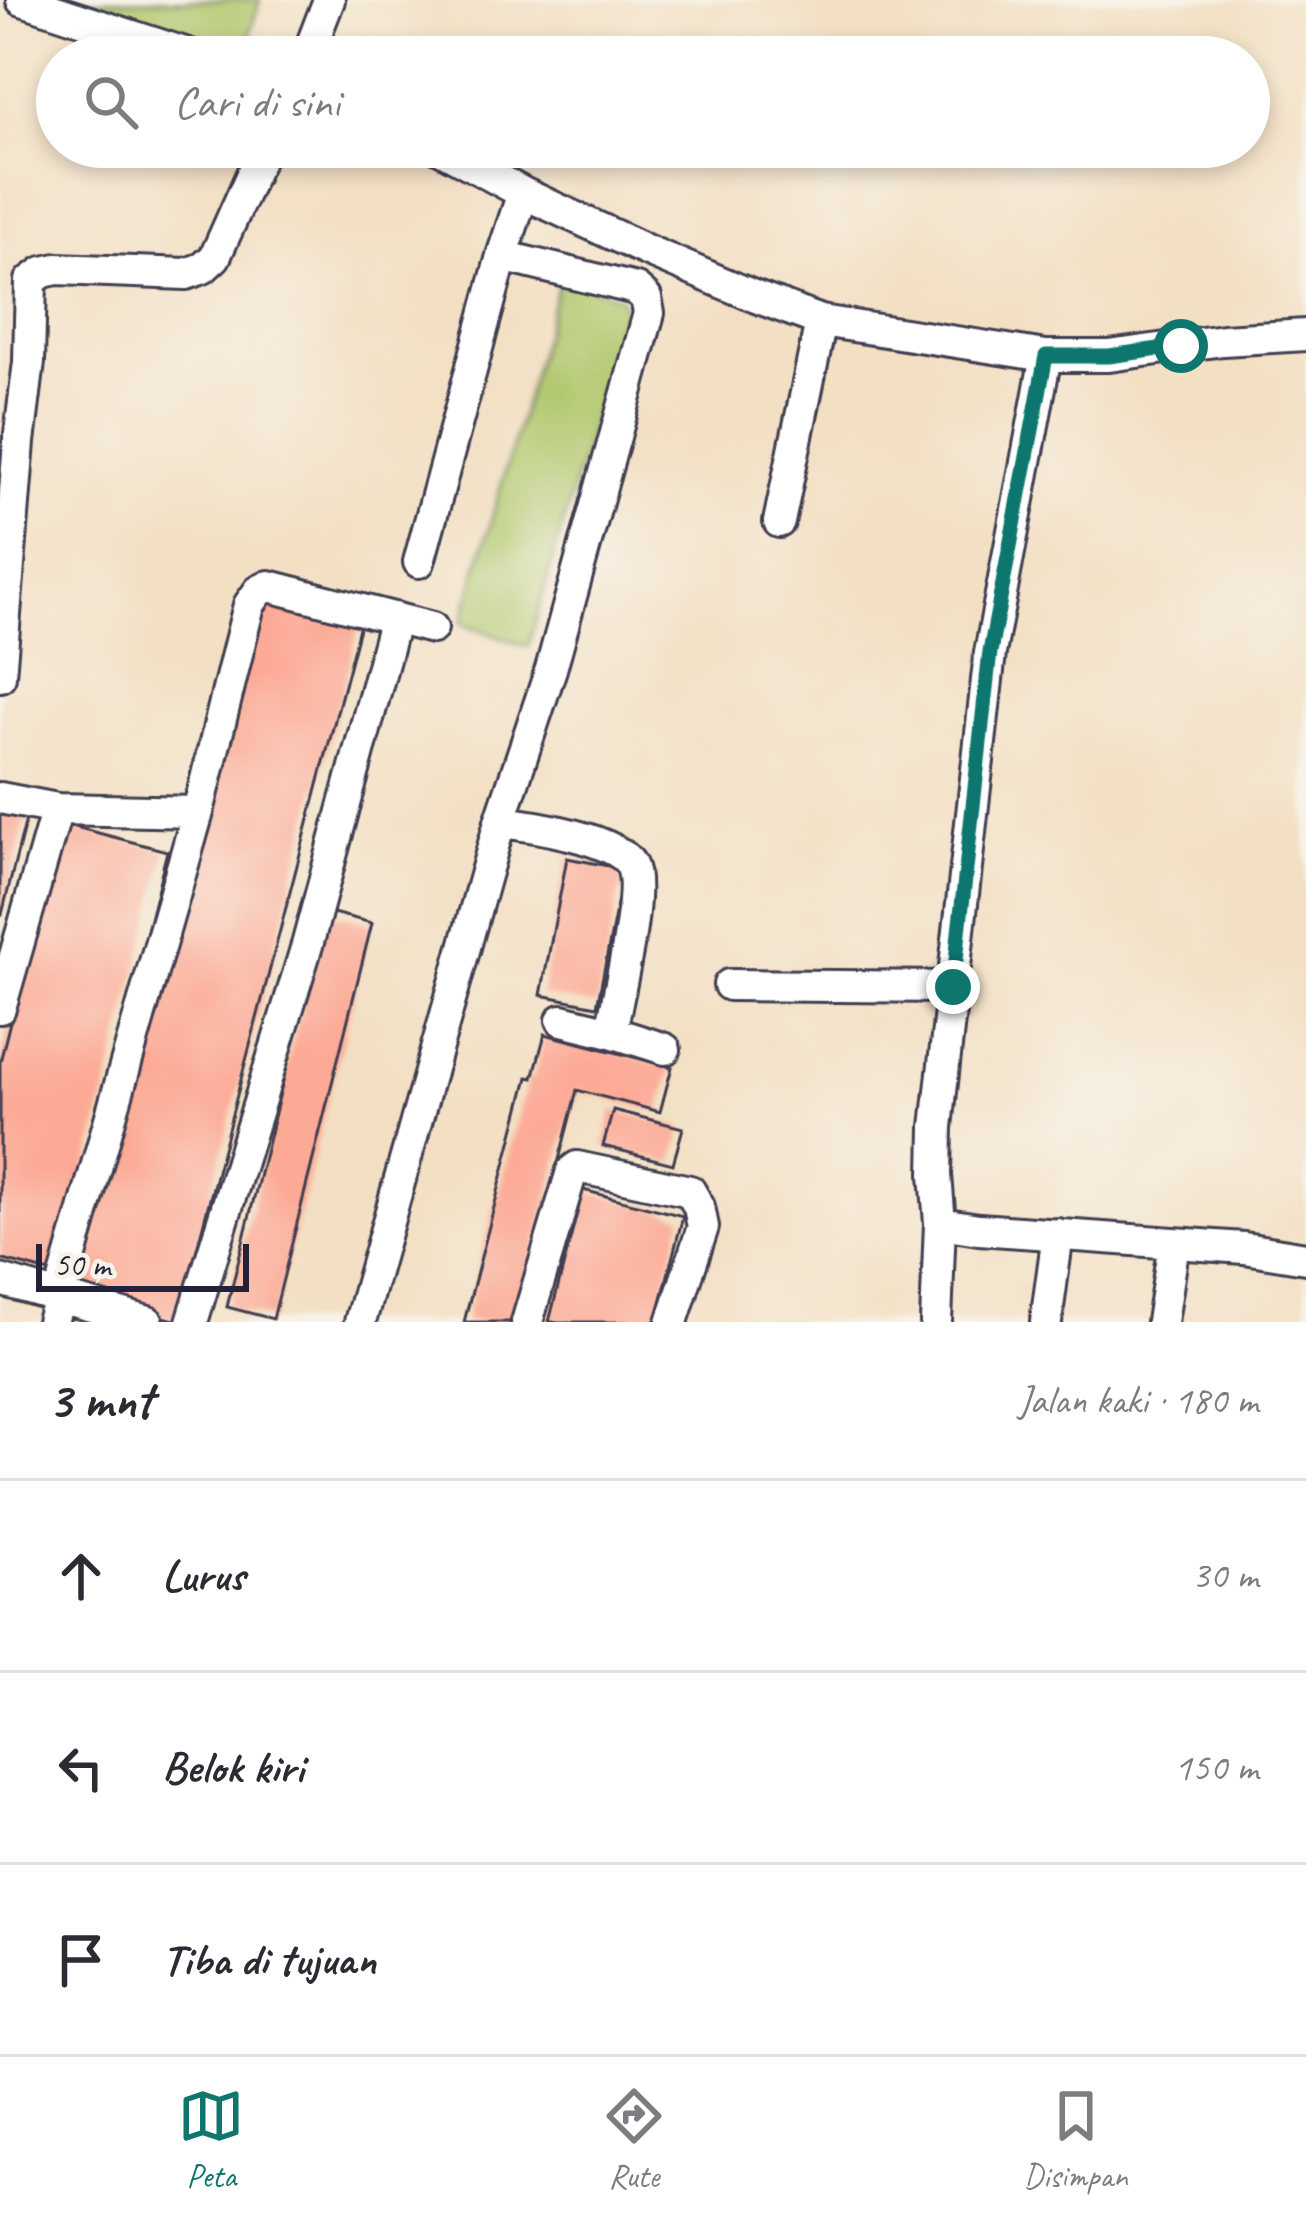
<!DOCTYPE html>
<html lang="id">
<head>
<meta charset="utf-8">
<style>
	:root { --surface:#fff; --page:#f2f2f3; --text:#2b2b33; --muted:#7c7c81; --line:#e1e1e2; --accent:#0f766e }
	body { margin:0; font-family:Caveat,sans-serif; background:var(--page); color:var(--text) }
	.scale { position:absolute; left:36px; bottom:30px; width:213px; box-sizing:border-box; padding-left:12px; border:6px solid #22223b; border-top:0; font-size:33px; line-height:42px; white-space:nowrap; color:#22223b; -webkit-text-stroke:9px #f7f3e8; paint-order:stroke }
	.stop { position:absolute; width:36px; height:36px; margin:-27px; border:9px solid #0f766e; border-radius:50%; background:#fff }
	.stop.end { background:#0f766e; border-color:#fff; box-shadow:0 3px 12px #0008 }
	.list { margin:0; padding:0; list-style:none }
	h2 { display:flex; justify-content:space-between; align-items:center; height:156px; margin:0; padding:0 48px; font-size:51px }
	h2 small { font-size:39px; font-weight:400; color:var(--muted) }
	.list li { display:grid; grid-template-columns:78px 1fr auto; gap:36px; align-items:center; box-sizing:border-box; height:192px; padding:0 48px; border-top:3px solid var(--line) }
	.list b { display:block; font-size:45px; white-space:nowrap }
	.list em { font-size:39px; font-style:normal; color:var(--muted) }
	.icon { flex:none; width:66px; height:66px; fill:none; stroke:currentColor; stroke-width:2; stroke-linecap:round; stroke-linejoin:round }
	.map { position:relative; flex:none; width:1306px; height:1322px; overflow:hidden }
	.search { position:absolute; background:var(--surface); box-shadow:0 6px 18px #0003; left:36px; right:36px; top:36px; height:132px; display:flex; align-items:center; gap:30px; box-sizing:border-box; padding:0 42px; border-radius:66px; color:var(--muted); font-size:45px }
	.sheet { height:732px; background:var(--surface) }
	nav { display:flex; justify-content:space-around; align-items:center; box-sizing:border-box; height:168px; border-top:3px solid var(--line); background:var(--surface); font-size:33px; color:var(--muted) }
	nav a { display:grid; justify-items:center; gap:6px }
	nav .on { color:var(--accent) }
	.map>svg:first-child { display:block }
	.green { fill:#b1c86d; stroke:#6a7554; stroke-width:3 }
	.building { fill:#fcaa96 }
	.lines { fill:none; stroke-linecap:round; stroke-linejoin:round }
	.minor-casing { stroke:#413e4f; stroke-width:36 }
	.minor { stroke:#fff; stroke-width:30 }
	.route { stroke:#0f766e; stroke-width:15 }
</style>
</head>
<body>
<div class="map">
<svg width="1306" height="1322" viewBox="0 0 1306 1322">
	<rect width="100%" height="100%" fill="#f7f3e8"/>
	<filter id="ink" filterUnits="userSpaceOnUse"><feTurbulence type="fractalNoise" baseFrequency=".00833" numOctaves="2"/><feDisplacementMap in="SourceGraphic" scale="24" xChannelSelector="R" yChannelSelector="G"/><feConvolveMatrix kernelMatrix="1 2 1 2 8 2 1 2 1" color-interpolation-filters="sRGB"/></filter>
	<filter id="wash" filterUnits="userSpaceOnUse"><feTurbulence type="fractalNoise" baseFrequency=".004" numOctaves="4" result="noise"/><feDisplacementMap in="SourceGraphic" scale="48" xChannelSelector="R" yChannelSelector="G"/><feGaussianBlur stdDeviation="2.7" result="paint"/><feColorMatrix in="noise" values="0 0 0 0 0 0 0 0 0 0 0 0 0 0 0 0 0 1.4 0 .05"/><feComposite in="paint" operator="in"/></filter>
	<g filter="url(#wash)">
		<rect width="100%" height="100%" fill="#f3dfc3"/>
		<path class="green" d="M77,0H260L244,52Z
			M560,278L621,297L624,310L528,647L462,623Z"/>
		<g id="blocks">
			<path class="building" d="M259,596L360,624L178,1321L77,1293Z
				M0,808L27,815L2,914L0,913Z
				M60,823L167,851L61,1275L0,1259V1062Z
				M567,858L624,869L597,1006L541,995Z
				M325,911L372,923L273,1319L227,1307Z
				M545,1034L672,1067L660,1112L577,1090L517,1322H464L528,1077L533,1078Z
				M613,1110L683,1128L673,1164L603,1146Z
				M583,1190L683,1216L656,1322H549Z"/>
		</g>
	</g>
	<g filter="url(#ink)">
		<use href="#blocks" fill-opacity="0" stroke="#413e4f" stroke-width="3"/>
		<g class="lines">
			<defs>
				<path id="minor" d="M22,0L197,57
					M307,57L329,0
					M438,147L523,193L648,251L756,297L821,321L1046,356H1109L1223,340L1306,335
					M1046,356L990,653L937,1127L936,1175L940,1223L979,1229L1244,1248L1306,1258
					M779,522L821,321
					M419,562L502,256
					M0,676L19,442L29,362L31,281L43,272L57,269L186,274L203,268L215,257L264,147
					M0,798L57,809L198,812
					M500,822C529,825 617,838 631,865C644,891 617,999 611,1032
					M729,985L953,987
					M0,1008L57,809
					M562,1020L611,1032L665,1049
					M0,1280L148,1322
					M52,1322L198,812L249,605L259,591L269,586L432,628
					M192,1322L308,942L395,618
					M360,1322L500,822L551,669L649,313L646,298L636,289L502,256L523,193
					M527,1322L572,1171L577,1167L690,1191L699,1207L703,1227L672,1322
					M936,1322L940,1223
					M1046,1322L1058,1234
					M1162,1322L1174,1243"/>
			</defs>
			<use href="#minor" class="minor-casing"/>
			<use href="#minor" class="minor"/>
		</g>
	</g>
	<g class="lines" filter="url(#ink)">
		<path class="route" d="M953,987L990,652L1046,356H1109L1181,346"/>
	</g>
</svg>
<div class="scale">50 m</div>
<div class="stop" style="left:1181px;top:346px"></div>
<div class="stop end" style="left:953px;top:987px"></div>
<div class="search"><svg class="icon" aria-label="search" viewBox="0 0 24 24"><circle cx="10" cy="10" r="6"/><path d="M15 15l6 6"/></svg>Cari di sini</div>
</div>
<section class="sheet">
<h2>3 mnt<small>Jalan kaki · 180 m</small></h2>
<ul class="list">
<li><svg class="icon" aria-label="ahead" viewBox="0 0 24 24"><path d="M12 20V5M6 11l6-6 6 6"/></svg><div><b>Lurus</b></div><em>30 m</em></li>
<li><svg class="icon" aria-label="left" viewBox="0 0 24 24"><path d="M17 20v-9H6M10 6l-5 5 5 5"/></svg><div><b>Belok kiri</b></div><em>150 m</em></li>
<li><svg class="icon" aria-label="arrive" viewBox="0 0 24 24"><path d="M6 21V4h12l-3 4 3 4H6"/></svg><div><b>Tiba di tujuan</b></div></li>
</ul>
</section>
<nav>
<a class="on"><svg class="icon" aria-label="map" viewBox="0 0 24 24"><path d="M3 6l6-2 6 2 6-2v14l-6 2-6-2-6 2zM9 4v14M15 6v14"/></svg>Peta</a>
<a><svg class="icon" aria-label="directions" viewBox="0 0 24 24"><path d="M12 3l9 9-9 9-9-9zM9 14v-3h6M13 9l2 2-2 2"/></svg>Rute</a>
<a><svg class="icon" aria-label="saved" viewBox="0 0 24 24"><path d="M7 4h10v16l-5-4-5 4z"/></svg>Disimpan</a>
</nav>
</body>
</html>
